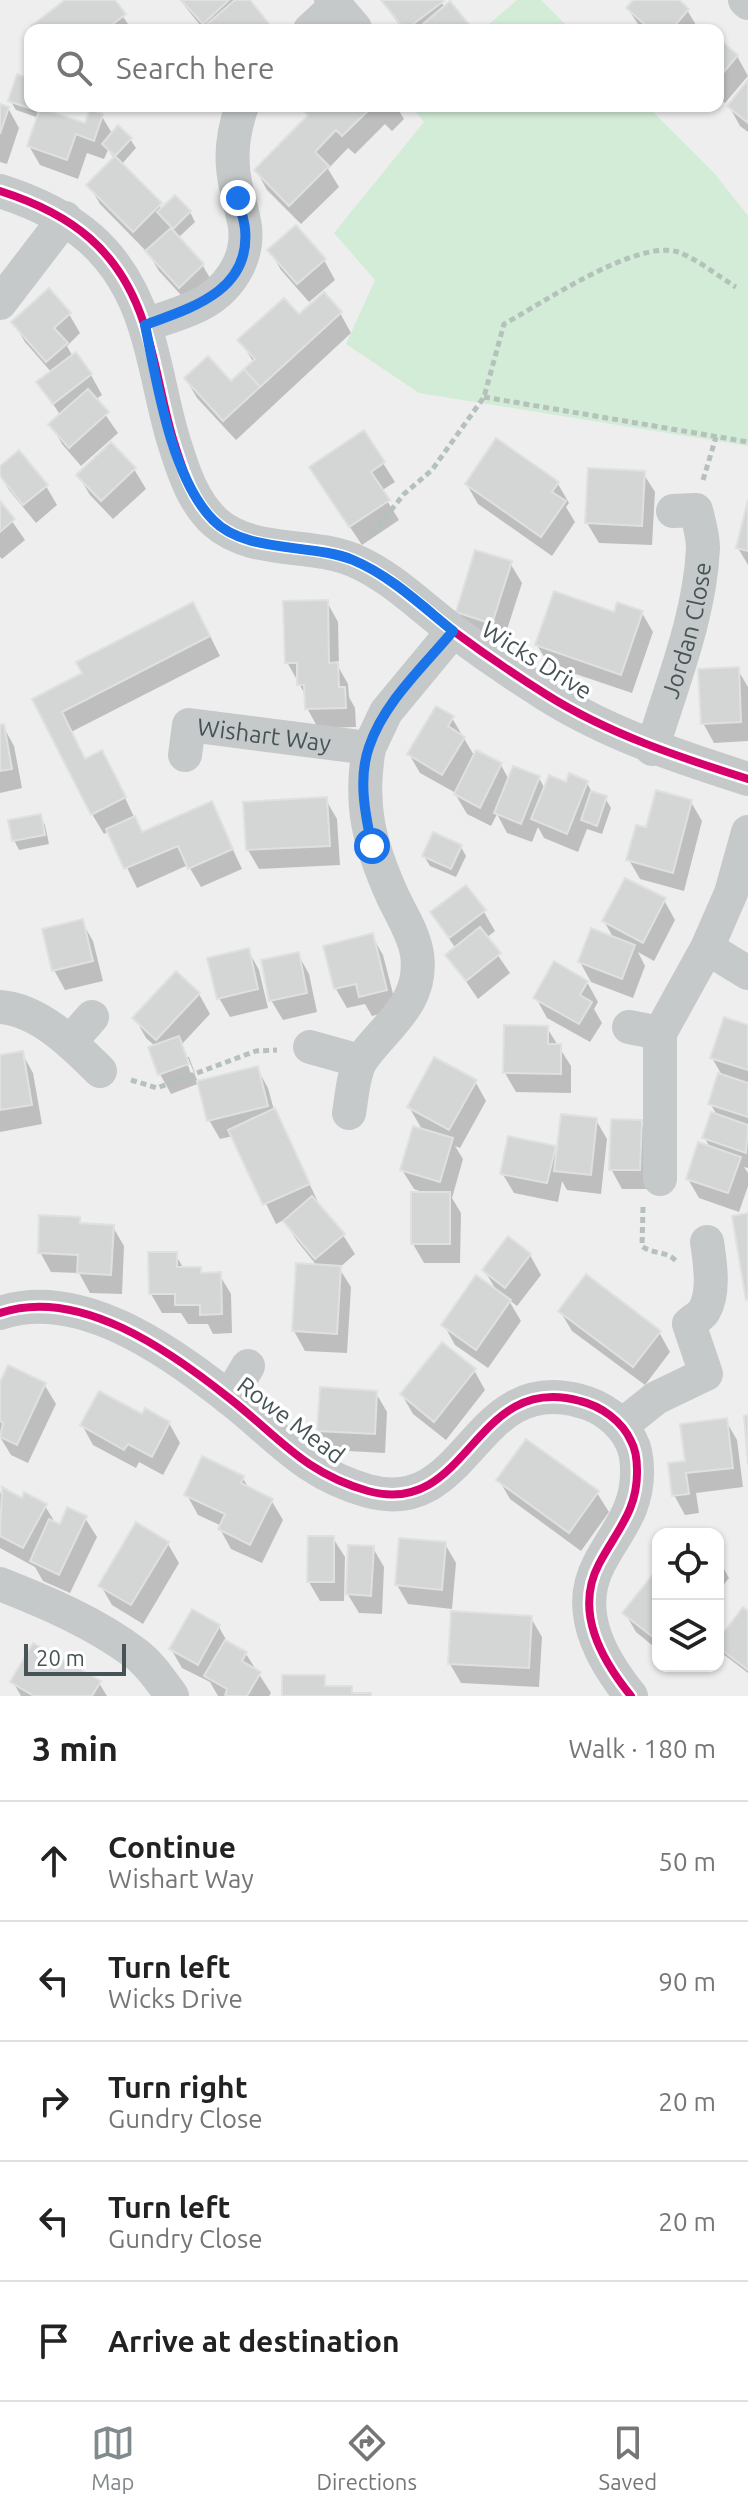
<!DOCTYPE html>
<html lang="en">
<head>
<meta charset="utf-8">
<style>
	:root { --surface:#fff; --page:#f2f2f2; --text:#222; --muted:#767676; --line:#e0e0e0; --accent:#818a8c }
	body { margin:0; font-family:Ubuntu,sans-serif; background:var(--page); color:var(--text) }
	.controls { position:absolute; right:24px; bottom:24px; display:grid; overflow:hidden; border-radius:16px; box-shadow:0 2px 6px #0004 }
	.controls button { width:72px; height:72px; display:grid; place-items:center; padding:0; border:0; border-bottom:2px solid var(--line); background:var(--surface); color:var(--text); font:40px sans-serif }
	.scale { position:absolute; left:24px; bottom:20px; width:102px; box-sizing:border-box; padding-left:8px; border:4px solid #465458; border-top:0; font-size:22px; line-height:28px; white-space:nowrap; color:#465458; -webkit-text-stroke:6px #fff; paint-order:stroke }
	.stop { position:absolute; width:24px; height:24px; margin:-18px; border:6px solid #1a73e8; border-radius:50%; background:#fff }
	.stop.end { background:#1a73e8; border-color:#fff; box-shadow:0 2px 8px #0008 }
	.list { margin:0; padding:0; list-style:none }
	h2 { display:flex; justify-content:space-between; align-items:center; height:104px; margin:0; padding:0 32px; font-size:34px }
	h2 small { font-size:26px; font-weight:400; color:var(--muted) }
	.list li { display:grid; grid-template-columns:52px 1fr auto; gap:24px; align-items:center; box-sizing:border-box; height:120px; padding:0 32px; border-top:2px solid var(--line) }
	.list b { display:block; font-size:30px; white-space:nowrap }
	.list p { margin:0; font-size:26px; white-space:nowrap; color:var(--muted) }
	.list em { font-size:26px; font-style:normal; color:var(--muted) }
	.icon { flex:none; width:44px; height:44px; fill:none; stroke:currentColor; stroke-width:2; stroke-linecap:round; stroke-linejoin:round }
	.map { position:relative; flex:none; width:748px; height:1696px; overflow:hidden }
	.search { position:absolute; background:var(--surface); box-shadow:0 2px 6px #0004; left:24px; right:24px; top:24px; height:88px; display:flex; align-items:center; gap:20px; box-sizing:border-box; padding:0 28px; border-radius:16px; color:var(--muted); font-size:30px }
	.sheet { height:704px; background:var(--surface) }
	nav { display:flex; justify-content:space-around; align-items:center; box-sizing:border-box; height:112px; border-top:2px solid var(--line); background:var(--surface); font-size:22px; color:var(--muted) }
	nav a { display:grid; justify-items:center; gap:4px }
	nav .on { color:var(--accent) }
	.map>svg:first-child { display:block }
	.green { fill:#d3ecd7 }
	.shadow { fill:#0003; fill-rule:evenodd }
	.building { fill:#d4d6d6; stroke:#dfe0e1; stroke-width:2 }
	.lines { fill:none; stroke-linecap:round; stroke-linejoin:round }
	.path { stroke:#b5c1bb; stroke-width:5; stroke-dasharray:6 4; stroke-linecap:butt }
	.minor { stroke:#c5c9c9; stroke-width:34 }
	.cycleway-casing { stroke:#fff; stroke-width:13 }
	.cycleway { stroke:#d6006c; stroke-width:8 }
	.route { stroke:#1a73e8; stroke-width:10 }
	.labels { text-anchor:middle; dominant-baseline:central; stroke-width:7; stroke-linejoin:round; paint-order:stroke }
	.street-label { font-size:24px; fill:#465458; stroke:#fff }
</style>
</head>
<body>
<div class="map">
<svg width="748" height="1696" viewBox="0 0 748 1696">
	<rect width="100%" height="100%" fill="#eee"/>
	<path class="green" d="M517,0H541L571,30H482Z
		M411,106H647L715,174L748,216V446L419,393L346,344L375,280L334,233L424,122Z"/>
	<path class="shadow" d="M68,0H112L132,30H35Z
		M180,0H247L272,30H204Z
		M381,0H440L445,8L450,4L471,30H403Z
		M636,0H676L687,10L699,30H642L628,9Z
		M718,40L737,56L748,76L725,103L718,97Z
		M30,81V106H42L40,110L86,126L101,115L113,135L130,139L136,148L121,165L163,210L190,212L195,222L178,238L203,266L214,285L191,306L159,271L146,249L145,250L100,204L89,185L115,159L108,150L104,159L87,153L78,179L40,165L29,146L39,118L16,110L10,100Z
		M748,83V132L740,126L729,106Z
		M0,106L8,108L19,128L7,164L0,162Z
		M305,106H396L404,119L392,131L385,124L355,154L348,148L328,169L339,187L301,224L267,190L256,170L308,117L303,108Z
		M270,251L324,260L335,280L309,302L281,270Z
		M340,313L351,333L236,440L197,398L186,379L231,384L254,363L240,340L299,317Z
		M69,314L80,333L67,346L73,357L76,355L91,375L102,395L95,400L118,433L81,466L62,444L51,425L61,416L39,383L52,373L25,342L13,322Z
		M364,433L395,482L381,491L399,520L362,545L323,487Z
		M0,469L46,486L57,505L36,523L9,490L0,475Z
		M134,469L146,489L113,519L90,495L78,475Z
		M643,473L655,492L652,545L599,543L587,523Z
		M558,484L569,503L566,507L575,522L552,556L478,504L467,485Z
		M0,504L25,540L2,559L0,557Z
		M748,508V565L738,548Z
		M510,563L522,583L503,642L470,632L458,612Z
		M327,602L338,622L339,668L348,684L349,697L355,708L356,727L318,728L307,708V698L287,662Z
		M642,613L653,632L632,693L549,665L537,645L615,615Z
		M204,624L220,656L71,732L86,761L113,772L142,834L211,803L242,869L201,887L188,865L137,888L109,831L104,834L92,814L34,700Z
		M738,670L748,687V741L714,743L703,723Z
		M452,718L475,757L501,765L509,780L539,778L545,789L587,783L593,794L605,798L611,808L602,834L587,829L578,852L544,838L538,827L532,842L507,833L497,814L491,826L467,814L454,792L420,773L409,754Z
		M3,726L14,746L22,788L0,793V727Z
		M326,800L337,819L340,865L259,869L248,850L245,804Z
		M691,802L702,821L684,891L640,879L629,860L647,830Z
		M40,816L45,825L49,844L19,850L14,840Z
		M461,847L466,856L456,877L430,866L424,856Z
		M664,900L675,920L654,961L638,952L645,966L633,998L591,982L580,962L614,939L604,921Z
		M484,912L495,931L486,938L510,973L478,999L448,955L456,949L432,913Z
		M82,922L93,941L103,981L65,990L54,970Z
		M372,936L383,955L397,1009L372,1016L365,1004L347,1008L336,989L325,948Z
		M248,950L259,970L268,1008L230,1017L219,998Z
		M298,954L309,974L317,1012L283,1020L271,1000Z
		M587,982L598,1002L594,1009L602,1023L590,1042L547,1018L536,998Z
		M199,994L210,1014L182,1044L198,1082L257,1068L268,1088L274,1110L319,1204L317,1205L343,1235L355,1254L339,1268L351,1287L347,1353L305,1351L294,1331L318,1267L297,1241L284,1220L276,1224L233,1136L220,1139L209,1120L200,1083L171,1094L160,1074L151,1048L156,1047L146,1038L135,1018ZM185,1057H189L195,1073L191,1074Z
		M748,1027V1168L744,1167L748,1173V1186L739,1212L699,1198L688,1179L711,1149L704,1137L718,1117L710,1103L723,1077L712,1058Z
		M547,1028L571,1066V1093L516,1092L505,1073Z
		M22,1053L33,1073L42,1124L0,1132V1057Z
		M475,1081L486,1101L460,1148L455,1146L463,1159L452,1198L461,1213L460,1263H424L413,1244L425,1193L414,1189L402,1170L423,1131L409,1107Z
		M596,1120L607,1139L601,1194L567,1190L562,1181L558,1202L514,1193L502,1173L554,1147L558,1154Z
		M640,1122L652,1142L650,1189H622L611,1169Z
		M79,1219L83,1225L113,1227L124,1246L122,1294L90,1293L79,1273L51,1272L40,1252Z
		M175,1254L184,1269H199L203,1275L219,1274L231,1294L232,1333L213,1334L208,1324H188L181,1313H162L151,1294Z
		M530,1255L541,1275L517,1306L508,1299L521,1321L488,1368L455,1345L444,1325L498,1293L484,1270Z
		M560,1311L659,1332L670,1352L645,1385L572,1331Z
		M474,1370L485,1390L446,1440L413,1414L402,1395Z
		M44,1384L56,1404L28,1463L11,1455L0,1437V1387Z
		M376,1393L387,1412L385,1453L330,1450L319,1430Z
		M143,1417L169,1423L180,1443L163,1475L139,1462L136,1468L93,1445L82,1425Z
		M726,1421L737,1440L743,1487L696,1493L699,1513L685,1515L674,1495L687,1463Z
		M242,1477L250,1490L271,1500L283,1520L262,1563L231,1549L220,1529L222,1526L198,1515L187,1495Z
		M499,1480L597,1493L609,1512L581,1551L510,1499Z
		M2,1490L23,1501L45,1506L56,1524L61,1526L85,1518L97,1537L70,1593L43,1581L35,1567L0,1548V1494Z
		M333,1538L345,1557L344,1601H320L309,1582Z
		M168,1544L179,1563L143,1624L112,1605L101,1586Z
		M445,1544L456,1563L452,1609L408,1604L397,1585Z
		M373,1548L384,1567L382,1614L359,1613L347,1593Z
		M718,1558L729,1578L718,1592Z
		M658,1572V1650L636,1632L625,1613Z
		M748,1614V1673L723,1654L718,1646Z
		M531,1618L542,1637L539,1687L461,1683L450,1664Z
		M219,1627L229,1645L246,1654L271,1693L269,1696H218L210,1682L182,1668L171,1649Z
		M13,1682L99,1683L107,1696H21Z"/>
	<path class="building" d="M65,0H115L126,14L105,30H34L31,26Z
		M181,0H229L203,24Z
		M235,0H250L274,30H212L207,24Z
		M381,0H443L444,1L405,30Z
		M633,0H679L689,9L671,30H651L626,8Z
		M450,1L472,28L416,30Z
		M718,38L738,55L718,79Z
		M17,74L30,79V106H34L32,109L8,101Z
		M748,80V123L727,106Z
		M0,104L9,107L0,134Z
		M302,106H373L342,136L336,130L315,152L329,166L289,206L254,170L308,115L300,108Z
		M40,108L85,123L90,109L103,114L94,141L76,134L67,160L27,146Z
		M118,125L132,138L115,156L102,144Z
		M115,156L162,203L133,232L86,185Z
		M175,195L191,211L173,229L157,212Z
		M296,225L326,259L297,284L267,250Z
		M171,228L204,264L179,288L145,251Z
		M49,288L71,313L54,328L68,343L46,362L11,322Z
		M324,292L342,312L260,387L244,369L255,359L237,340L284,298L299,314Z
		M76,352L92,374L53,404L36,382Z
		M208,356L231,381L244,369L260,387L223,421L184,378Z
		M88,389L109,412L69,448L48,424Z
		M364,430L385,462L371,472L390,500L349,527L309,467Z
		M496,438L559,482L552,492L566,501L541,537L465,484Z
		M111,442L136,468L101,501L76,475Z
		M19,450L48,485L23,505L0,476V466Z
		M588,468L645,471L642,526L585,523Z
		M748,500V551L736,548Z
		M0,501L15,519L0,532Z
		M475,550L512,561L492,624L456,612Z
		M554,591L614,612L617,602L643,611L621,675L535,645Z
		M328,600L329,663L338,662L339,687H345L346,708L305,709L304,685H297V663H285L283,601Z
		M193,602L210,636L62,712L85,759L102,750L126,797L91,815L32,699L82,673L76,662Z
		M739,667L741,722L701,724L698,669Z
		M436,706L454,716L448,726L465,737L442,775L407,754Z
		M4,724L12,769L0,771V725Z
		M476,750L502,763L480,808L454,794Z
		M513,766L540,776L521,824L494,813Z
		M569,773L588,781L567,834L531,819L549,775L566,782Z
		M656,790L692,800L673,873L626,860L636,825L646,827Z
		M591,791L607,796L597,826L581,820Z
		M327,797L330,846L246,850L243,802Z
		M212,801L233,849L188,869L178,846L124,869L106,829L135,816L142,832Z
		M41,814L45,835L12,841L8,820Z
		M433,832L462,845L451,869L422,856Z
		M625,878L666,898L643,943L602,921Z
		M466,885L486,910L449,938L430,912Z
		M83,919L93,961L52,971L42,929Z
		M480,927L501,953L466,981L445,955Z
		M591,928L635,945L622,979L578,962Z
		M373,933L387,990L359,997L356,984L334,989L323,946Z
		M249,948L258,989L217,999L207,958Z
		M299,952L307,993L269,1001L261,960Z
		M554,961L588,981L580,995L592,1002L579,1024L533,998Z
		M176,971L200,993L156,1040L132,1018Z
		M724,1017L748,1025V1070L710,1058Z
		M504,1025L548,1026V1044H561V1074L503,1073Z
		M179,1036L189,1064L158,1075L148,1047Z
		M23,1051L32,1105L0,1110V1055Z
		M434,1057L477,1080L449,1130L407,1107Z
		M258,1066L268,1106L207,1121L197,1081Z
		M718,1073L748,1083V1117L708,1104Z
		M275,1108L310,1184L263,1205L228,1130Z
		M711,1112L748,1125L746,1153L702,1138Z
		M561,1114L597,1118L591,1175L554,1171Z
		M611,1119L642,1120L640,1170H609Z
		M413,1126L453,1138L440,1182L400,1170Z
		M508,1136L556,1146L547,1183L500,1174Z
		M698,1142L741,1157L728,1193L686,1179Z
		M411,1192H450V1244H411Z
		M312,1196L345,1234L315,1259L283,1221Z
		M748,1213V1299L746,1300L732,1216Z
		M39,1215L80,1217V1223L114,1225L111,1275L77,1273L78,1255L38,1253Z
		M508,1236L531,1254L505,1288L482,1270Z
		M148,1252H177V1267H201V1273L221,1272L222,1314L200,1315V1305H175V1294H149Z
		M296,1263L341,1266L337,1334L292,1331Z
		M586,1274L661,1331L633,1367L558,1311Z
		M476,1275L511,1300L476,1350L441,1325Z
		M442,1342L476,1369L434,1422L400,1394Z
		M8,1365L46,1383L17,1445L0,1437L3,1423L0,1421V1382Z
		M320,1387L377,1391L375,1434L317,1431Z
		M99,1391L142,1414L145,1408L170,1422L152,1457L128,1444L124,1450L80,1425Z
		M748,1415V1465L744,1416Z
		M727,1418L733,1468L686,1473L689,1494L672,1496L668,1463L685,1461L680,1424Z
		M526,1439L599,1491L569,1533L496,1480Z
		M202,1456L244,1476L241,1483L273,1499L250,1545L218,1529L225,1514L184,1495Z
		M2,1487L22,1498L24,1492L47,1504L23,1548L0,1536Z
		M67,1507L87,1516L59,1575L30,1561L49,1519L60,1524Z
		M136,1522L169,1542L131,1605L98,1586Z
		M308,1536H334V1582H307Z
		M399,1538L446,1542L442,1590L395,1585Z
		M348,1545L374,1546L371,1596L346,1594Z
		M658,1568V1641L622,1613Z
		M743,1607L748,1611V1670L718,1647V1640Z
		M192,1609L220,1625L198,1665L169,1649Z
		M451,1611L532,1616L529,1668L448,1664Z
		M225,1640L247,1652L242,1661L261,1672L247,1696H225L227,1689L204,1676Z
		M33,1643L101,1681L92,1696H34L10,1682Z
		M282,1675H325V1686H352V1693H371V1696H282Z"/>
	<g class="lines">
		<path class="path" d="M484,397L748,442
			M703,480L716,437
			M372,534L404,494L432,470L484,397L504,324C543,303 636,239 678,252C694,257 721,278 736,287
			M131,1080L157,1088L256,1051L277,1050
			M643,1207L642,1246C653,1255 666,1250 676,1261"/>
		<g class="minor">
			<path d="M745,0L748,3"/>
			<path d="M336,6L355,28"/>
			<path d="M310,30L336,6L331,0"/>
			<path d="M0,191C72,214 120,250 144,324C157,363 162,403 174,442C183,470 192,501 215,522C252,555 310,542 353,560C391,576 420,606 452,630C483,653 515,675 547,695C609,734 679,757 748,779"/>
			<path d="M0,303L65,218"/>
			<path d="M145,325C162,319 181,314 197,306C227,292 249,261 245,227C242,207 234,187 233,167C231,146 235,126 242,106"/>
			<path id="s1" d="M652,749C672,684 700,616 703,548C703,536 699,522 696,510L673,511"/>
			<path id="s2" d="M185,755L189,725L369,748L386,712L453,631"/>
			<path d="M707,948L748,973"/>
			<path d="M0,1007C39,1010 73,1044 100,1071"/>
			<path d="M629,1027L660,1033"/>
			<path d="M70,1042L92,1017"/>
			<path d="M310,1047L360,1061"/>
			<path d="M349,1113C352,1097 353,1072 362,1059C386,1025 424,1003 417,954C414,934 401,914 393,897C369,844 359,805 369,748"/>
			<path d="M660,1179V1033L707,948L731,893L748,832"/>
			<path d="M0,1313C79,1286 170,1351 229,1398C279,1437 304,1473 368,1491C470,1519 472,1371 580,1401C601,1406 622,1421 631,1441C636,1450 637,1460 637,1470C638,1511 616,1531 599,1564C574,1611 601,1659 631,1696"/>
			<path d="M229,1398L248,1366"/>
			<path d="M621,1426L656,1398L706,1374L689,1324C693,1320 701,1316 704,1311C715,1293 710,1262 707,1242"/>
			<path d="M0,1584C46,1602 95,1623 135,1653C150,1664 161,1681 172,1696"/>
		</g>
		<defs>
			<path id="cycleway" d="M0,191C72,214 120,250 144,324C157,363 162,403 174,442C183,470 192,501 215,522C252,555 310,542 353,560C391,576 420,606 452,630C483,653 515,675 547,695C609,734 679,757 748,779
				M0,1313C79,1286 170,1351 229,1398C279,1437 304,1473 368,1491C470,1519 472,1371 580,1401C601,1406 622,1421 631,1441C636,1450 637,1460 637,1470C638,1511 616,1531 599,1564C574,1611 601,1659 631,1696"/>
		</defs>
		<use href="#cycleway" class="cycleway-casing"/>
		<use href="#cycleway" class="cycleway"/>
	</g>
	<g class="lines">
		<path class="route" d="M238,198C240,208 244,219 245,229C251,291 191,308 145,325C157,383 171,477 213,520C246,554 312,543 353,560C391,576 422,606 453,631C424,666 384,702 369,747C358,778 365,814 372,846"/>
	</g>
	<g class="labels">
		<g class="street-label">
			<text stroke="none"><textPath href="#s1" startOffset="124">Jordan Close</textPath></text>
			<text transform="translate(537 660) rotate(32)">Wicks Drive</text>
			<text stroke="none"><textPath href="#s2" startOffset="106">Wishart Way</textPath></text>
			<text transform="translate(291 1420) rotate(37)">Rowe Mead</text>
		</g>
	</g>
</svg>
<div class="controls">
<button><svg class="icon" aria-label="locate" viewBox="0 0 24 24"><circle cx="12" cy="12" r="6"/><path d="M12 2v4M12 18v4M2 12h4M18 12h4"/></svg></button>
<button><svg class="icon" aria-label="layers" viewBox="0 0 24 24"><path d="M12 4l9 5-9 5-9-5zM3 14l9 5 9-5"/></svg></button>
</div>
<div class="scale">20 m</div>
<div class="stop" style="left:372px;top:846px"></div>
<div class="stop end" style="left:238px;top:198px"></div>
<div class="search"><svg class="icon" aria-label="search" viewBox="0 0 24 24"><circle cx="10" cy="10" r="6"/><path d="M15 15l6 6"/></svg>Search here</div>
</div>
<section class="sheet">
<h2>3 min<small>Walk · 180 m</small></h2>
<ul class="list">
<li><svg class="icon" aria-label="ahead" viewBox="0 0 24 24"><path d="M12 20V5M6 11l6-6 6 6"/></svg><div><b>Continue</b><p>Wishart Way</p></div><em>50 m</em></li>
<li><svg class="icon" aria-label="left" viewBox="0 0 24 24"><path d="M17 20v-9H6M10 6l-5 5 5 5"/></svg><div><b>Turn left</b><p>Wicks Drive</p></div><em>90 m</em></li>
<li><svg class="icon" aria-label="right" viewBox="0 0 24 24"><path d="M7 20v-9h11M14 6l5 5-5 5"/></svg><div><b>Turn right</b><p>Gundry Close</p></div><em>20 m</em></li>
<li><svg class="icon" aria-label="left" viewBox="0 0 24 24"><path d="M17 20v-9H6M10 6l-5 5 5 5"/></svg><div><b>Turn left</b><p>Gundry Close</p></div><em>20 m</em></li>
<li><svg class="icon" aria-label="arrive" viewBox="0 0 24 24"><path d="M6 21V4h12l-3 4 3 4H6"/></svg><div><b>Arrive at destination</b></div></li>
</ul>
</section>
<nav>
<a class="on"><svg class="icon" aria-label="map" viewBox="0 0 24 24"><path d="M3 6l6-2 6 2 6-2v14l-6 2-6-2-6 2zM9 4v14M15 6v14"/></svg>Map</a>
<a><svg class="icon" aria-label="directions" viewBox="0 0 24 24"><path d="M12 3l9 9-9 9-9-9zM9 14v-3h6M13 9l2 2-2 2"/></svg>Directions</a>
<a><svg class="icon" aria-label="saved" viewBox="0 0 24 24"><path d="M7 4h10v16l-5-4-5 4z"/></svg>Saved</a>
</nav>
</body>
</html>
